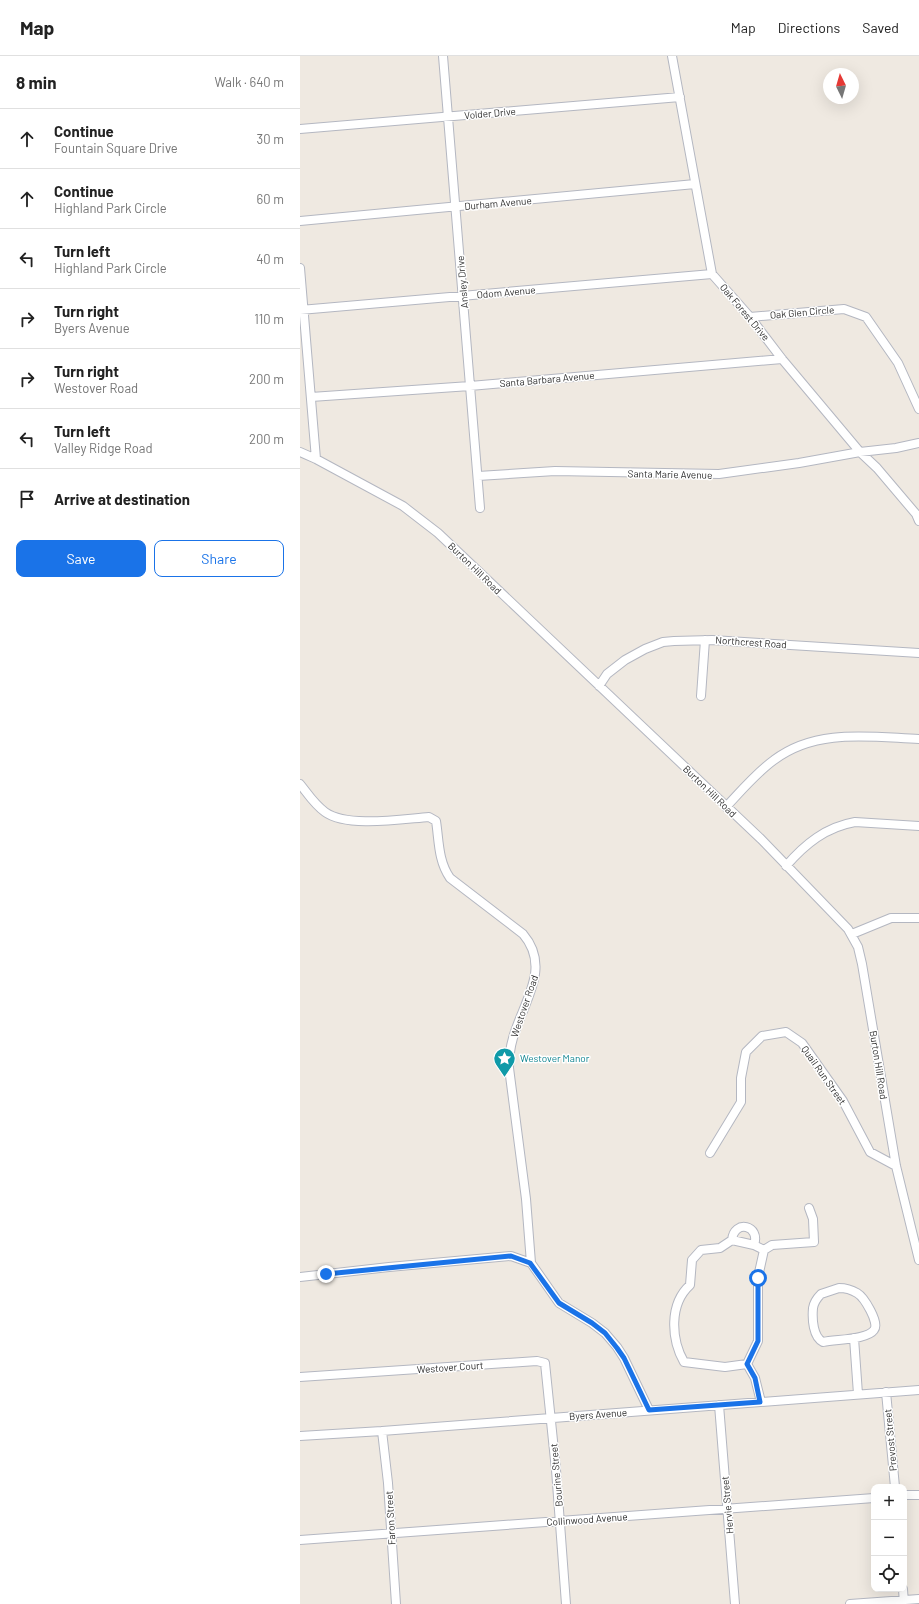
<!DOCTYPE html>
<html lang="en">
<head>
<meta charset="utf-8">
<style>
	:root { --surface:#fff; --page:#f6f6f6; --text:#222; --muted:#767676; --line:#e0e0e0; --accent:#1a73e8 }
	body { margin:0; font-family:Barlow,sans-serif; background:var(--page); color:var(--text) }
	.controls { position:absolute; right:12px; bottom:12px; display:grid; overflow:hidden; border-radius:8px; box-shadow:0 4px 16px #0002 }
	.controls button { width:36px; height:36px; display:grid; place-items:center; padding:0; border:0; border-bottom:1px solid var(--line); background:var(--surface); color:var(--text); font:20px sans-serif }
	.compass { position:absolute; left:523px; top:12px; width:36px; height:36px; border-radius:50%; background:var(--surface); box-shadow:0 4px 16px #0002; rotate:355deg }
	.stop { position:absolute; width:12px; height:12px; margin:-9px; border:3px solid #1a73e8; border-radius:50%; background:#fff }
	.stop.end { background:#1a73e8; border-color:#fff; box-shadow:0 1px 4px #0008 }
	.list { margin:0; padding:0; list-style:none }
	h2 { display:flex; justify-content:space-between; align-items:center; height:52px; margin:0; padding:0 16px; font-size:17px }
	h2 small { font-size:13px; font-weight:400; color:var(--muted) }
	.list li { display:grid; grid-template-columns:26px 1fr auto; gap:12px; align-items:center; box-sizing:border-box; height:60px; padding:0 16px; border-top:1px solid var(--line) }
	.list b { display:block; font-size:15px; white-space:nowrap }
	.list p { margin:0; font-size:13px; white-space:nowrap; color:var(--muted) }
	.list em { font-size:13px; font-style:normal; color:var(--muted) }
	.actions { display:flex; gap:8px; padding:12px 16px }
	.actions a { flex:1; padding:9px 0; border:1px solid var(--accent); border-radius:8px; text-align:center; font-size:14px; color:var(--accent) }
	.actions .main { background:var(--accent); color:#fff }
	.icon { flex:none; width:22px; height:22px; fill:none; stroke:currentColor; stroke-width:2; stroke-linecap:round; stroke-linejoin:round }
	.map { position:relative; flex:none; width:619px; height:1548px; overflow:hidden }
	header { display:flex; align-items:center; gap:24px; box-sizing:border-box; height:56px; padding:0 20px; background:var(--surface); border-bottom:1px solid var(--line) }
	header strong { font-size:19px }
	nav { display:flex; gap:22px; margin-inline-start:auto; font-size:14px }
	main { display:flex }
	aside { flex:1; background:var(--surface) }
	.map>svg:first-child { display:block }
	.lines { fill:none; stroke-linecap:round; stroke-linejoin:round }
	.minor-casing { stroke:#b4b7c1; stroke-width:10 }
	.minor { stroke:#fff; stroke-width:8 }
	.route { stroke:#1a73e8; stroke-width:5 }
	.labels { text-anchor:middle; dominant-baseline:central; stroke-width:3; stroke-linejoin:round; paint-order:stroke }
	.street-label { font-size:10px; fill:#2e2e2e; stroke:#fff }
	.culture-label { font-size:10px; fill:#0d838f; stroke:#fff; text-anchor:start }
</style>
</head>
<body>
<header>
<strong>Map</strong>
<nav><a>Map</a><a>Directions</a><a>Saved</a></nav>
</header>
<main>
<aside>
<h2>8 min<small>Walk · 640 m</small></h2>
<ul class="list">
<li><svg class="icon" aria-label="ahead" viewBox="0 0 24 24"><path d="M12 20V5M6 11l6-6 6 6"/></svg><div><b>Continue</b><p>Fountain Square Drive</p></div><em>30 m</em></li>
<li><svg class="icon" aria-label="ahead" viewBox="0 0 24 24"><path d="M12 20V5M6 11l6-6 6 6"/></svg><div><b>Continue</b><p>Highland Park Circle</p></div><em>60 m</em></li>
<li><svg class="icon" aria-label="left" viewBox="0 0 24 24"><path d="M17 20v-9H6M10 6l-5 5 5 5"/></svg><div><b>Turn left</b><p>Highland Park Circle</p></div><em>40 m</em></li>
<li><svg class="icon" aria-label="right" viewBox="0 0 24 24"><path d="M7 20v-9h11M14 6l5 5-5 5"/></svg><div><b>Turn right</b><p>Byers Avenue</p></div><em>110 m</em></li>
<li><svg class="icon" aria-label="right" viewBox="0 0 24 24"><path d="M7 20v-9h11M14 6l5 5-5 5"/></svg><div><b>Turn right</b><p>Westover Road</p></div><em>200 m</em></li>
<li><svg class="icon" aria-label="left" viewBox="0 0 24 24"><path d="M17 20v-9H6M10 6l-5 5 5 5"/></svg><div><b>Turn left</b><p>Valley Ridge Road</p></div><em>200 m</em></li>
<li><svg class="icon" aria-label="arrive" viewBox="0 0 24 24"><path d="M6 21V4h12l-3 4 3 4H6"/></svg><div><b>Arrive at destination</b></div></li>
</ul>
<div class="actions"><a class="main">Save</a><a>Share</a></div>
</aside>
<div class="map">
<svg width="619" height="1548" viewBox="0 0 619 1548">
	<rect width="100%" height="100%" fill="#efe9e1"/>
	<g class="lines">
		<defs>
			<path id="minor" d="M143,0L180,452
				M372,0L412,218L450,261L482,303L560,396L577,412L616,458L619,465
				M0,73L380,41
				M0,165L395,128
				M0,212L16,403
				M0,254L412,218
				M450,261L544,253L566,261L598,307L619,353
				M11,341L170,330L482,303
				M0,396L16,403L103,450L138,477L461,783L548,873L558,891L562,908L596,1110L619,1204
				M178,420L255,415L419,418L499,407L560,396L596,392L619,387
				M299,630L307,618L325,604L345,593L363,586L374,585L412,584L619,597
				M401,640L405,584
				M0,728C8,738 14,748 25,756C47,772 102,763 129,761L136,765C139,784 138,805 150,822L223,878C252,912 223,946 213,982C210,992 209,1002 209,1012L226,1143L231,1207L259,1247L292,1267L305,1277L317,1291L324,1302L349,1354
				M426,751C441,735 456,717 474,704C516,672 570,681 619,683
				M486,810C505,788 526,771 555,766L619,770
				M552,878L591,862H619
				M410,1097L441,1046V1022L446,996L462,980L486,976L502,987L543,1045L570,1096L596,1110
				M432,1184C434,1163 461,1169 454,1189
				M0,1221L89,1211L211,1200L231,1207
				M539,1232C544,1232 552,1234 557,1237C564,1241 580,1267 574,1274C567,1284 536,1283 523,1286C513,1281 512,1263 513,1252C514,1246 517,1242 521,1238Z
				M554,1282L558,1338
				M447,1308L425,1311L384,1306C371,1283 369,1248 390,1229L392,1204L401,1194L420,1192L432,1184L454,1189L464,1194
				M0,1321L237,1305L245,1307L256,1414L266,1548
				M586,1336L595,1431
				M461,1346L455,1322L447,1308L458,1285V1221L464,1194L472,1189L514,1186L513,1163L509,1152
				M419,1349L435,1548
				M82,1375L88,1427L96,1548
				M0,1380L82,1375L619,1334
				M604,1439H619
				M0,1484L574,1442
				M603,1533L604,1548
				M550,1548L619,1543"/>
		</defs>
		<use href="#minor" class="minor-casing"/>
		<use href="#minor" class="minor"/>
	</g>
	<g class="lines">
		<path class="route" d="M26,1218L211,1200L230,1207L259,1247L292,1267L305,1277L317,1292L324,1302L349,1354L460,1346L455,1322L447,1308L458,1285V1222"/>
	</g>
	<defs>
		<symbol id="sight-pin" viewBox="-11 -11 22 30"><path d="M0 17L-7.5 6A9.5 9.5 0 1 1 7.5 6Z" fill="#0f9aa8" stroke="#fff"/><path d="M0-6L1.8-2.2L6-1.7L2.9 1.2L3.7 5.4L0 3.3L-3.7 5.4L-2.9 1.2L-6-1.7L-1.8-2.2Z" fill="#fff"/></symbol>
	</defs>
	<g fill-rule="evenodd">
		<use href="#sight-pin" x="192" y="990" width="25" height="34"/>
	</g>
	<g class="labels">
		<g class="street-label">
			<text transform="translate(190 57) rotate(-5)">Volder Drive</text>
			<text transform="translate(198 147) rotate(-5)">Durham Avenue</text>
			<text transform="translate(162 226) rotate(-95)">Ansley Drive</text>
			<text transform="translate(206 236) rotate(-5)">Odom Avenue</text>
			<text transform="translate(445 256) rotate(50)">Oak Forest Drive</text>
			<text transform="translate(502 256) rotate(-5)">Oak Glen Circle</text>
			<text transform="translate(247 323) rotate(-5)">Santa Barbara Avenue</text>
			<text transform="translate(370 418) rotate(1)">Santa Marie Avenue</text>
			<text transform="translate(175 512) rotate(44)">Burton Hill Road</text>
			<text transform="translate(451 586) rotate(4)">Northcrest Road</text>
			<text transform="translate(410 735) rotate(44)">Burton Hill Road</text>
			<text transform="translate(224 950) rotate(-71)">Westover Road</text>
			<text transform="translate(579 1009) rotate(81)">Burton Hill Road</text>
			<text transform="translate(524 1019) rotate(55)">Quail Run Street</text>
			<text transform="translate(150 1311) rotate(-4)">Westover Court</text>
			<text transform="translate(298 1358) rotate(-4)">Byers Avenue</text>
			<text transform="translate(590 1384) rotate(-95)">Prevost Street</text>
			<text transform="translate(256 1419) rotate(-95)">Bourine Street</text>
			<text transform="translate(427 1449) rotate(-95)">Hervie Street</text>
			<text transform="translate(90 1462) rotate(-93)">Faron Street</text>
			<text transform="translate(287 1463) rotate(-4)">Collinwood Avenue</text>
		</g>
		<g class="culture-label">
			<text x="220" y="1002">Westover Manor</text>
		</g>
	</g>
</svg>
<div class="controls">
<button>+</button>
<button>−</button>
<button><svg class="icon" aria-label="locate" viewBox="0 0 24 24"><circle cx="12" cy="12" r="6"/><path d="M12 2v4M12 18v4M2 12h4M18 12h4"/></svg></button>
</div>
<svg class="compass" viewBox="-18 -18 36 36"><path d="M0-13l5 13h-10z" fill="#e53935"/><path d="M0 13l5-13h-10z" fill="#767676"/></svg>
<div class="stop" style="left:458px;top:1222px"></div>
<div class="stop end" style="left:26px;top:1218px"></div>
</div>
</main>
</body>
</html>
